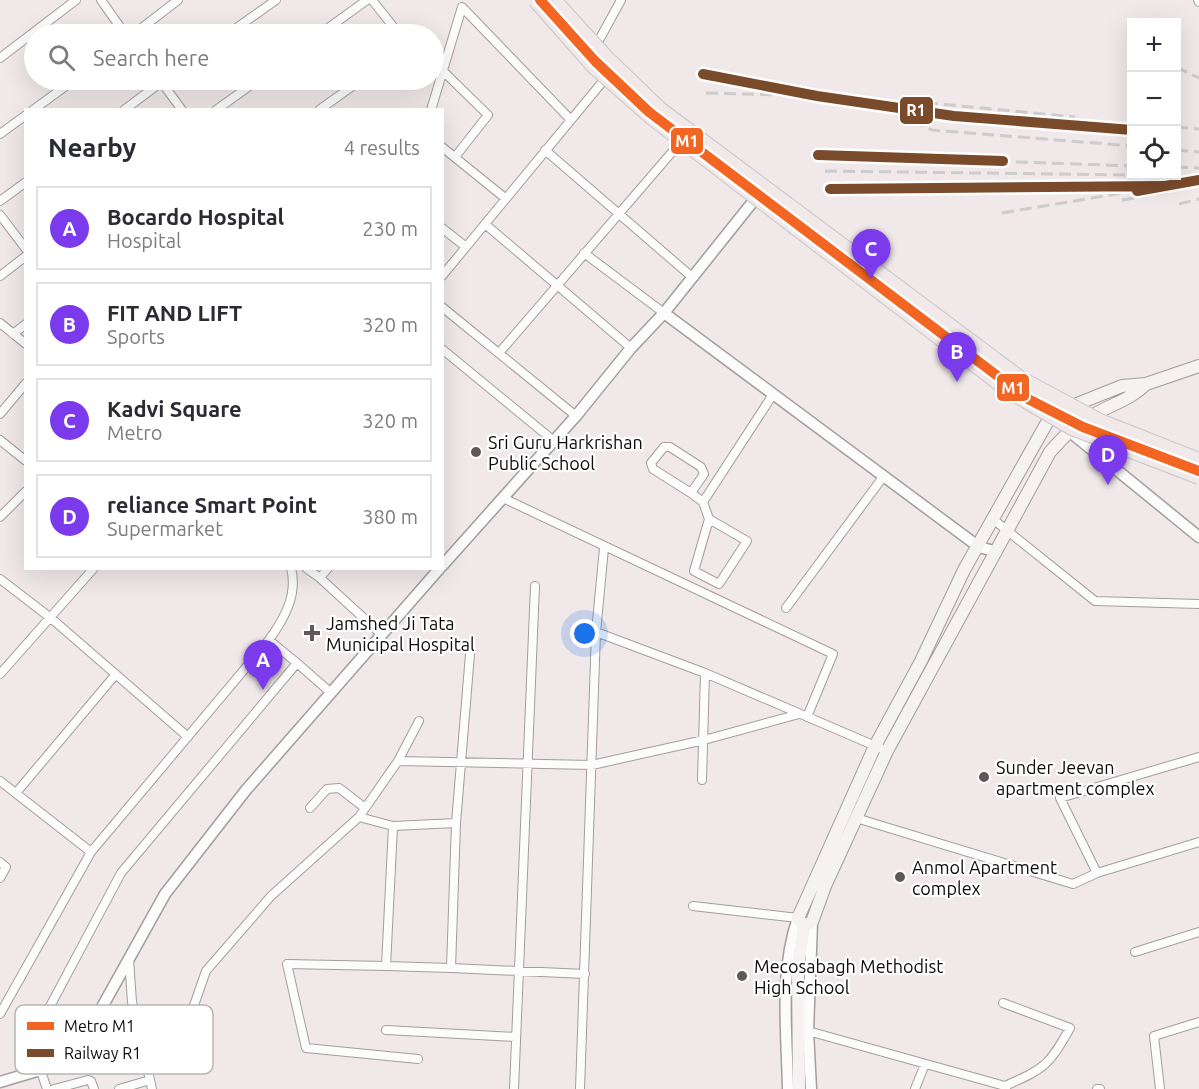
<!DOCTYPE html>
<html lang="en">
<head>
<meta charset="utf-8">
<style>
	:root { --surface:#fff; --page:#f2f2f3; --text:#2b2b33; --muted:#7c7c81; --line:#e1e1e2; --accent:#7c3aed }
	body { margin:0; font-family:Ubuntu,sans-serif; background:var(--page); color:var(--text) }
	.controls { position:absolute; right:18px; top:18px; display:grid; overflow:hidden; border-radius:0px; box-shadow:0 6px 24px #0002 }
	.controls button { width:54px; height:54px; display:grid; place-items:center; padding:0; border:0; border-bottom:2px solid var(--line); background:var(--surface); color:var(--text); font:30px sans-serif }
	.you { position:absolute; left:585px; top:634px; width:21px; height:21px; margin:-15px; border:4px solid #fff; border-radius:50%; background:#1a73e8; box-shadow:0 0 0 9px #1a73e833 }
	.badge { display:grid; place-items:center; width:39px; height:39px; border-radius:50%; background:var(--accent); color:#fff; font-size:20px; font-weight:700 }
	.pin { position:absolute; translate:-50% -50px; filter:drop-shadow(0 2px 3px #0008) }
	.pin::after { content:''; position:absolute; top:32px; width:21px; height:18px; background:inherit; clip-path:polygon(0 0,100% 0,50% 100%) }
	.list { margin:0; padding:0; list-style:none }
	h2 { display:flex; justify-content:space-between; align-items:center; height:78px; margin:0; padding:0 24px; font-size:26px }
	h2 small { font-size:20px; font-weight:400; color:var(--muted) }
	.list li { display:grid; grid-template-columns:39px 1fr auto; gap:18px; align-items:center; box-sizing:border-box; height:84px; margin:0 12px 12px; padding:0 12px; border:2px solid var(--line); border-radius:0px }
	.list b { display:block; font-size:22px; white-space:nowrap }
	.list p { margin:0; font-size:20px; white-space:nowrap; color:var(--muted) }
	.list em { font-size:20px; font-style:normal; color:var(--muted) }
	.icon { flex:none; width:33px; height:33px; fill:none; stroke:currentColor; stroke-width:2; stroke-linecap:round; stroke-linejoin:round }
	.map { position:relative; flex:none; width:1199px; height:1089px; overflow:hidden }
	.search { position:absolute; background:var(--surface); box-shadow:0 6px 24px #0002; left:24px; top:24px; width:420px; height:66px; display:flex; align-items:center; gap:15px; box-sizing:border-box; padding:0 21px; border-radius:33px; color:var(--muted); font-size:22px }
	.panel { position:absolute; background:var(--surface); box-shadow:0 6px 24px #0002; left:24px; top:108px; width:420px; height:462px; border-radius:0px }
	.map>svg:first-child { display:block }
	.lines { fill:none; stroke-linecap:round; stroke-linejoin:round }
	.minor-casing { stroke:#a39e9e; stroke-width:10 }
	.tertiary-casing { stroke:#a39e9e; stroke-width:13 }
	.secondary-casing { stroke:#a39e9e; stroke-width:14 }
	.minor { stroke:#fdfcfc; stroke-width:8 }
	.tertiary { stroke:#fdfcfc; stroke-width:10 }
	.secondary { stroke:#f6f2f2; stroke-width:12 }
	.rail { stroke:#cdcbcb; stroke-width:3; stroke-dasharray:12 6; stroke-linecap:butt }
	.primary-bridge-casing { stroke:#c9c6c6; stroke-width:16; stroke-linecap:butt }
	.primary-bridge { stroke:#f0e8e9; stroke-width:14 }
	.rail-1-casing { stroke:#fff; stroke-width:15 }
	.rail-1 { stroke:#7a4b2a; stroke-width:10 }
	.metro-1-casing { stroke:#fff; stroke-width:15 }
	.metro-1 { stroke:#f26522; stroke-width:10 }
	.poi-dot { fill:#5e5859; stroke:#fff; stroke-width:2 }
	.labels { text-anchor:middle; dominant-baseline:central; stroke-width:4.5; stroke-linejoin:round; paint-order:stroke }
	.poi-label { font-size:18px; fill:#0f0a0b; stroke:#fff; text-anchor:start }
	.key { fill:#fff; stroke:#b7b6b6; stroke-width:1.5 }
	.key-label { font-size:16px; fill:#0f0a0b }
	.line-badge { stroke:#fff; stroke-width:2 }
	.badge-label { font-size:16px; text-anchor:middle; font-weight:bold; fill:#fff }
</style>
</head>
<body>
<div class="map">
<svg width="1199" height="1089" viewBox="0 0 1199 1089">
	<rect width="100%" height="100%" fill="#f0e8e9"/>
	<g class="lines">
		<defs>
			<path id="minor" d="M101,0L125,34
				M372,0L399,34
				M1198,0L1199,2
				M134,34L178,0
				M228,34L276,0
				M320,34L367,0
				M598,42L621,0
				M0,58L76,0
				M443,71L488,115L455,157
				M160,80L182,110
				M33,110L74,80
				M124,110L164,80
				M216,110L258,80
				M319,110L361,80
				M431,110L462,7L570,119
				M0,134L26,115
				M442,147L505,198
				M545,150L692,277
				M0,201L26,182
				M0,215L26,249
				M485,224L631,348
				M442,228L466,247
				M584,253L664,313
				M0,276L26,256
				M442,276L604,80
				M442,307L576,416
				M0,323L26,344
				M13,334L26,324
				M442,349L554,441
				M499,353L679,144
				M0,414L26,383
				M0,440L26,461
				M691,493L653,469L651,463L664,447H670L701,467L704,474L691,493L703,502L709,519L747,541L719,584L694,571L709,519
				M503,498L833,654L807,717
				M703,502L772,396
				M0,517L26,491
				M994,520L1095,601L1199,604
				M306,568L320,578L328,568
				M320,578L381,634
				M0,579L52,619L188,737
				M786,608L883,477
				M596,632L604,548
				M297,663L330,692
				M0,674L94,568
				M419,721L398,761L592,765L704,740L799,714
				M702,780L705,673
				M0,781L91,852L0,1014
				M16,793L116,674
				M310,808L327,789L339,788L365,808
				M856,818L1073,884L1097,873L1199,842
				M456,823L393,826L386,966L451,968L456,823L470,654
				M393,826L359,817L398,761
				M91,852L269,640
				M0,862L6,867L0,878
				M1097,873L1060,798L1199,757
				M693,906L798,918
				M1135,952L1199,932
				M129,959L132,1002L152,1089
				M386,966L287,964L306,1048L418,1059
				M451,968L585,974
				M1003,1003L1070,1028C1048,1067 1045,1068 1005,1086
				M386,1030L516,1037
				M808,1031L1005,1086L1006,1089
				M84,1057L185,1031L206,971L271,896L359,817
				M47,1089L31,1042L121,873L297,663L269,640C284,619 298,595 291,568
				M54,1089L88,1080L91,1081L94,1089
				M119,1089L150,1080
				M514,1089L535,586
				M580,1089L596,632L705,673L887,751
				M915,1089L925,1064
				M1097,1089H1100
				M1160,1089L1154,1036L1199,1022"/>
			<path id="tertiary" d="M664,313L979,547L994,551
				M1069,431L1199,537
				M442,566L576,416L631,348L664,313L759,194
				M0,1082L84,1057L83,1047L101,1009L165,894L246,790L440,568
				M788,1089C787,1032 779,972 798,918
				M811,1089L808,1031L812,922"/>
			<path id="secondary" d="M804,926L812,922L825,886L887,751L1050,452C1064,436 1078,422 1097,413C1115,403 1131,399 1146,384
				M799,1089L798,967L804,926L798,918L875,746L921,661L964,570L1049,419L1077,404L1122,386L1146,384L1199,366"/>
		</defs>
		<use href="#minor" class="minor-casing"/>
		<use href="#tertiary" class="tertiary-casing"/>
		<use href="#secondary" class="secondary-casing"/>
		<use href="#minor" class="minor"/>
		<use href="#tertiary" class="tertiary"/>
		<use href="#secondary" class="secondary"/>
		<path class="rail" d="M1176,67L1199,78
			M703,74L817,96L954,116L1132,130
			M706,93L785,95
			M908,101L1075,117
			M896,113L932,130L1132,146
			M1176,127L1199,129
			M1176,150L1199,152
			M818,155L1132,166
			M1176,167L1199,168
			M825,171L1132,175
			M1158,187L1199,180
			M830,189L1164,186
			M1122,200L1167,192
			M1179,204L1199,199
			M1002,213L1128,192"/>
		<defs>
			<path id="primary-bridge" d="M535,0L593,66L652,118L1009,391L1072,428L1199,477
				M554,0L606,57L660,109L1020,378L1100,421L1199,460"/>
		</defs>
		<use href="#primary-bridge" class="primary-bridge-casing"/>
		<use href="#primary-bridge" class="primary-bridge"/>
		<defs>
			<path id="rail-1" d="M703,74L817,96L954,116L1132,130
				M818,155L1003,161
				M830,189L1164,186
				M1137,191L1199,180"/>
		</defs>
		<use href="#rail-1" class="rail-1-casing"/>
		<use href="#rail-1" class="rail-1"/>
		<defs>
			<path id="metro-1" d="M540,0L595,61L649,112L1028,399L1083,427L1199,471"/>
		</defs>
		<use href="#metro-1" class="metro-1-casing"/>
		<use href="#metro-1" class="metro-1"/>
	</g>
	<g class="poi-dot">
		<circle cx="476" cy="452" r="6"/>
		<path d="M309 624h6v6h6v6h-6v6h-6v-6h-6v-6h6z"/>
		<circle cx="984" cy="777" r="6"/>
		<circle cx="900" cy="877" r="6"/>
		<circle cx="742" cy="976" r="6"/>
	</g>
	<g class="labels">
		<g class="poi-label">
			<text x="488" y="442">Sri Guru Harkrishan<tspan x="488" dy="21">Public School</tspan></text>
			<text x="326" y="623">Jamshed Ji Tata<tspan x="326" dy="21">Municipal Hospital</tspan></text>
			<text x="996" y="767">Sunder Jeevan<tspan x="996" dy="21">apartment complex</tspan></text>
			<text x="912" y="867">Anmol Apartment<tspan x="912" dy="21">complex</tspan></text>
			<text x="754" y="966">Mecosabagh Methodist<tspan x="754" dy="21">High School</tspan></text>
		</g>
	</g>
	<rect x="15" y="1005" width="198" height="69" rx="9" class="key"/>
	<rect x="27" y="1022" width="27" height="8" fill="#f26522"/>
	<rect x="27" y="1049" width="27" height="8" fill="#7a4b2a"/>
	<g class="key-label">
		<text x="64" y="1032">Metro M1</text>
		<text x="64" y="1059">Railway R1</text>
	</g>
	<g class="line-badge">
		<rect x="899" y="96" width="35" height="29" rx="6" fill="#7a4b2a"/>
		<rect x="670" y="127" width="34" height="28" rx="6" fill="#f26522"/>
		<rect x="996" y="373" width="34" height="29" rx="6" fill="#f26522"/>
	</g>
	<g class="badge-label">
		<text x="916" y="116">R1</text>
		<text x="687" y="147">M1</text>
		<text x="1013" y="394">M1</text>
	</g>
</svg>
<div class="controls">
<button>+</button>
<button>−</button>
<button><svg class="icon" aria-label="locate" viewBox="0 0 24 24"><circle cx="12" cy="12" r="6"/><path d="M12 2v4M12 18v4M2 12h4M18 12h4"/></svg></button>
</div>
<div class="you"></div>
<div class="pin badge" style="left:263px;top:690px">A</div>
<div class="pin badge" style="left:957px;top:382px">B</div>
<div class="pin badge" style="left:871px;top:279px">C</div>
<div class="pin badge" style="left:1108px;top:485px">D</div>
<div class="search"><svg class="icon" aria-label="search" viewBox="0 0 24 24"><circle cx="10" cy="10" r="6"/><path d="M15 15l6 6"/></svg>Search here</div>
<section class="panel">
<h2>Nearby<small>4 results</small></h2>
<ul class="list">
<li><span class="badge">A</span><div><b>Bocardo Hospital</b><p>Hospital</p></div><em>230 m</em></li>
<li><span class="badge">B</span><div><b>FIT AND LIFT</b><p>Sports</p></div><em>320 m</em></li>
<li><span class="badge">C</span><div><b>Kadvi Square</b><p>Metro</p></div><em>320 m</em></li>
<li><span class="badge">D</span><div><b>reliance Smart Point</b><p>Supermarket</p></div><em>380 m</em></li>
</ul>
</section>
</div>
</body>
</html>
